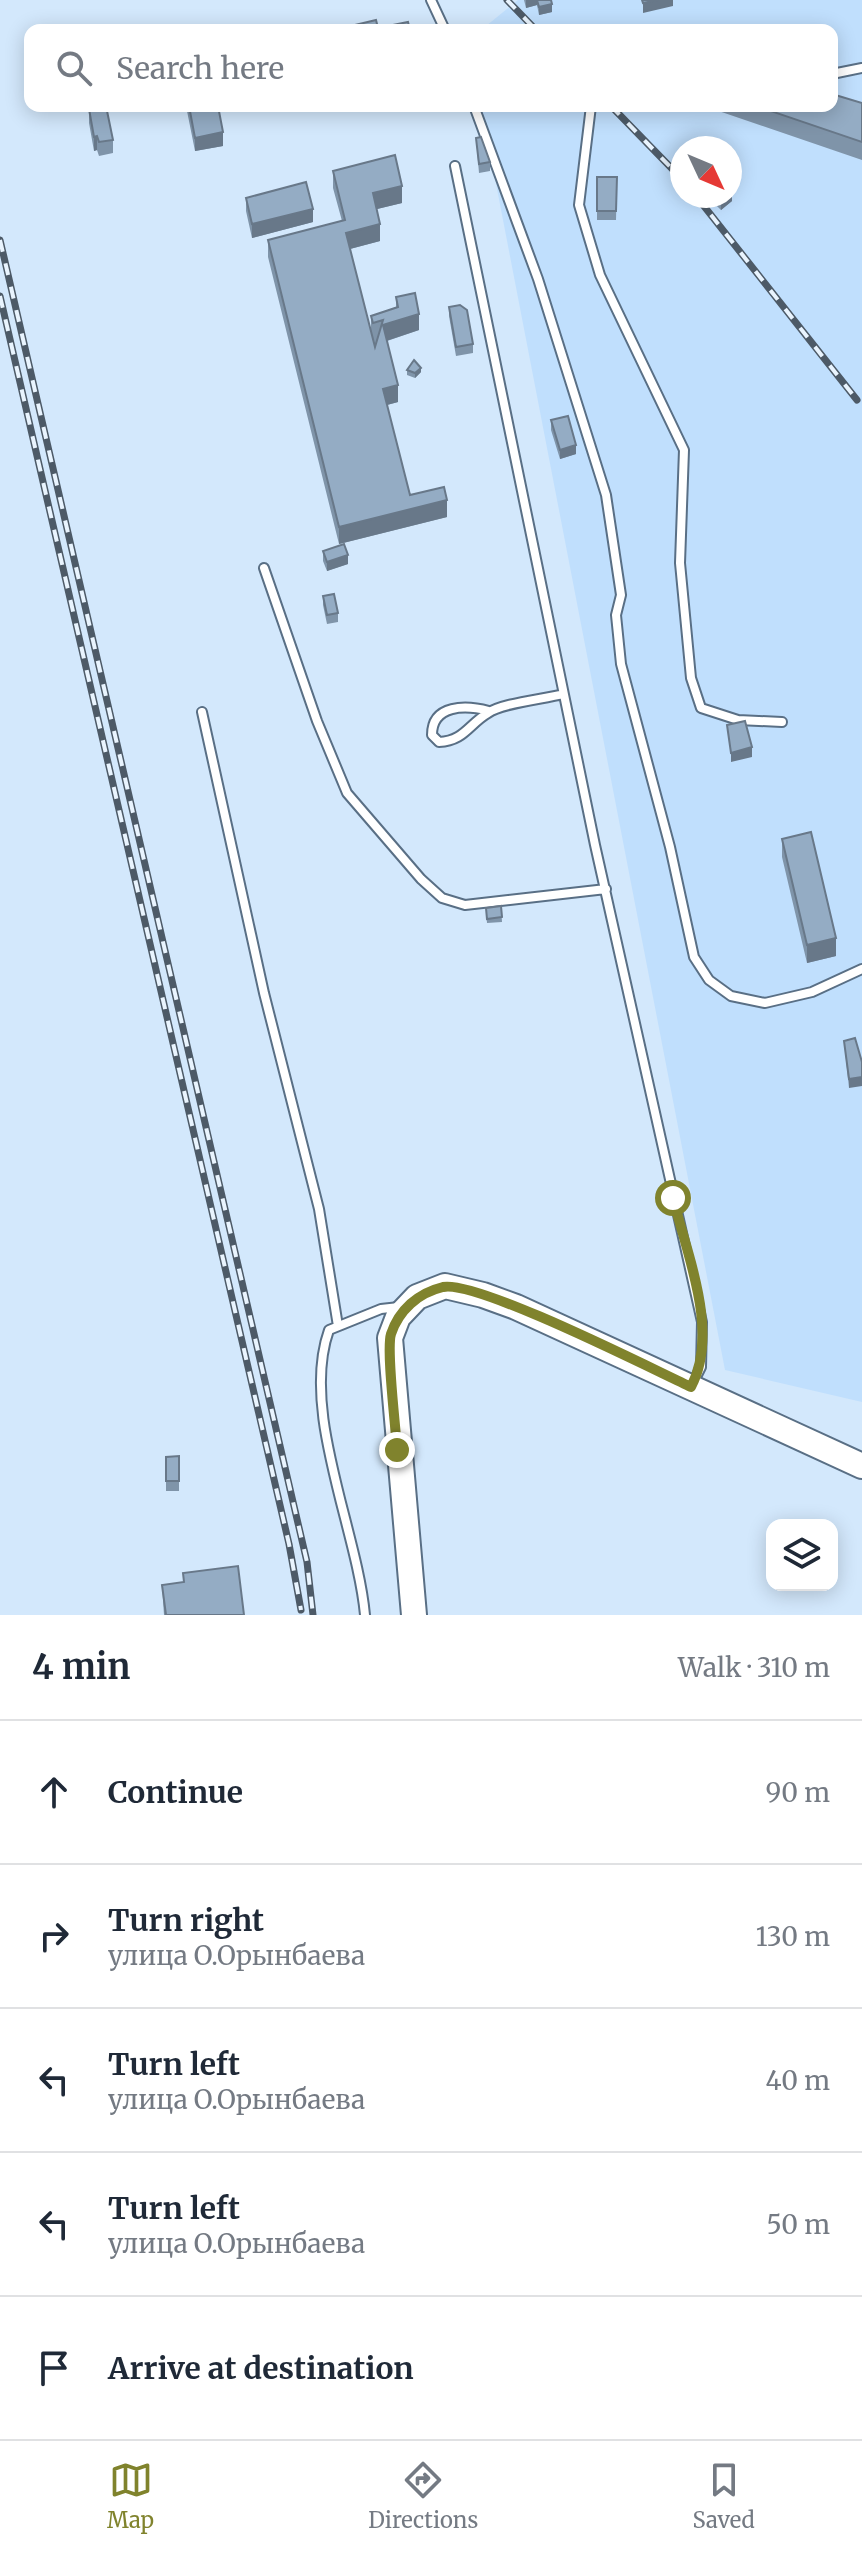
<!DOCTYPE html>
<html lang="en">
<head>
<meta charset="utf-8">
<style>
	:root { --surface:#fff; --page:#f2f2f3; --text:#1f2937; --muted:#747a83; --line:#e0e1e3; --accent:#80832d }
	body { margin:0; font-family:Merriweather,serif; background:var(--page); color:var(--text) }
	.controls { position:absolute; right:24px; bottom:24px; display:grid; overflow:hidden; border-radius:16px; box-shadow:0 4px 20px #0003 }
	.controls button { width:72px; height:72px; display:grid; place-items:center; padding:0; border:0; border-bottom:2px solid var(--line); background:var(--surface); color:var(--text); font:40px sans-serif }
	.compass { position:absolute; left:670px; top:136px; width:72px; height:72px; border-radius:50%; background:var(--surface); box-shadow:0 4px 20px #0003; rotate:134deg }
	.stop { position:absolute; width:24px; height:24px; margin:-18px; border:6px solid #80832d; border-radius:50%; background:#fff }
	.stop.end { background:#80832d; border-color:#fff; box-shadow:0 2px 8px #0008 }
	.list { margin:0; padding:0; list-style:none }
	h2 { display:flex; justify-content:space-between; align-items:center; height:104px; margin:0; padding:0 32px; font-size:34px }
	h2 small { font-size:26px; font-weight:400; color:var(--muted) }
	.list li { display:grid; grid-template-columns:52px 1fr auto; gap:24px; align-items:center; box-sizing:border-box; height:144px; padding:0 32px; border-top:2px solid var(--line) }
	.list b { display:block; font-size:30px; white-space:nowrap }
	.list p { margin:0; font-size:26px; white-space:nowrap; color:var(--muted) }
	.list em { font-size:26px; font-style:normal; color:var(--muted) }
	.icon { flex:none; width:44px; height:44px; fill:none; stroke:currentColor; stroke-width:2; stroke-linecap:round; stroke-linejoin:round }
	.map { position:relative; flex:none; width:862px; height:1615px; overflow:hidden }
	.search { position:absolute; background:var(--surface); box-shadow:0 4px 20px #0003; left:24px; right:24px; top:24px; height:88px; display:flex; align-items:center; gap:20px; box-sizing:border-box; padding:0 28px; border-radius:16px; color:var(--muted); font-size:30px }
	.sheet { height:824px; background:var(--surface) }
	nav { display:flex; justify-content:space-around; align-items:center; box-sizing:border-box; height:112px; border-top:2px solid var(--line); background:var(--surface); font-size:22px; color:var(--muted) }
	nav a { display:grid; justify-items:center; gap:4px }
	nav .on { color:var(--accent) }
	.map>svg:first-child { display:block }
	.built { fill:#c0dffd; fill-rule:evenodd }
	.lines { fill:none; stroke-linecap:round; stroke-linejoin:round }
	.lane-casing { stroke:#596f85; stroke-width:12 }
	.secondary-casing { stroke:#596f85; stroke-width:28 }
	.lane { stroke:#fff; stroke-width:8 }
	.secondary { stroke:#fff; stroke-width:24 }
	.rail-casing { stroke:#4d5a67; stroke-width:7 }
	.rail { stroke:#e9f4fe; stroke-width:4; stroke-dasharray:12; stroke-linecap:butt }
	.wall { fill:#7f94a9 }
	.shaded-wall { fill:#687889 }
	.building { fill:#94acc4; stroke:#687889; stroke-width:2 }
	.route { stroke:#80832d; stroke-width:10 }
</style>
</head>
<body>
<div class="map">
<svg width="862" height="1615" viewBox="0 0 862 1615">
	<rect width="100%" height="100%" fill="#d3e8fc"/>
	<path class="built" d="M518,0H862V1402L725,1370L481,106H832V30H481ZM682,148H730V196H682Z"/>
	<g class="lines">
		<defs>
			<path id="lane" d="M431,0L445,30
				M832,74L862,68
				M474,106L538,279L606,495L621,595L616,615L621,664L670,847L694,957L709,980L731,996L765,1003L812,992L862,969
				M591,106L579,205L600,275L684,450L680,563L691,678L701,708L738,720L782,722
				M455,166L595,845L702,1322L701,1367L692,1385
				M264,568L317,721L347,793L421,879L442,898L465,905L606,889
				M489,711C466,705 432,704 432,735L439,742C464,741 469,724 488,713C502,703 545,699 563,694
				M202,712L264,993L319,1209L338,1326
				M365,1615C357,1529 300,1411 329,1330L381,1309L399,1307"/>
			<path id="secondary" d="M414,1615L390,1338L398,1317L417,1297L445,1286L483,1295L516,1307L862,1466"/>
		</defs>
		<use href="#lane" class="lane-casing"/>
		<use href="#secondary" class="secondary-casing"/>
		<use href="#lane" class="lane"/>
		<use href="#secondary" class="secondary"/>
		<defs>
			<path id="rail" d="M507,0L536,30
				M611,106L682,179
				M696,196L857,400
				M0,240L307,1562L313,1615
				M0,296L289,1544L301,1610"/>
		</defs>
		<use href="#rail" class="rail-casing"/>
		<use href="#rail" class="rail"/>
	</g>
	<path class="wall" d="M524,0H551L552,12L539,15L537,5L526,8Z
		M862,103V160L704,106H832Z
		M186,106H218L223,146L195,151Z
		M89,109L113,140V153L99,156L97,150L94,151L89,123Z
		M476,138L490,162V171L479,173Z
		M333,171L402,203L377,209L380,241L350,249L371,331V316L396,307V297L419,330L387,341L398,402L387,405L410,495L447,517L339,544L268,257V240L342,221L333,188Z
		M597,177H617L616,220H597Z
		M707,196H730L732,201L721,210Z
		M246,198L313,222L252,238L246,211Z
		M449,307L473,344V353L456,356L449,316Z
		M407,370L421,372L415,378L407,375Z
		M551,420L576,454L560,459L551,430Z
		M323,551L348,564L327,571L323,561Z
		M323,596L338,613V622L327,624L323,605Z
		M782,839L836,956L807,963L782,857Z
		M501,906L502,922L487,923L486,908Z
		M855,1038L849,1088L844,1041Z
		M179,1456V1491H166V1457Z
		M183,1573L244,1615H164L162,1585L183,1583Z"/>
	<path class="shaded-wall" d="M526,0H537V5L526,8Z
		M658,0H673V6L643,13V3Z
		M552,4V12L539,15V7Z
		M223,132V146L195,151V138Z
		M97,136V150L94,151V137Z
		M402,186V203L373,210V193Z
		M732,192V201L721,210V201L727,196H730Z
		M313,209V222L252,238V224Z
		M380,224V241L346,250V233Z
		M419,314V330L383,342V325Z
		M421,368V372L415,378V373Z
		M398,385V402L383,406V389Z
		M576,445V454L560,459V450Z
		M447,500V517L339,544V527Z
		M348,555V564L327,571V562Z
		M752,747V757L731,762V753Z
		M836,938V956L807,963V945Z
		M862,1077V1086L849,1088V1079Z"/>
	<path class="building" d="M537,0H551L552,4L539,7Z
		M642,0H658L643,3Z
		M376,20L378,28L408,22L410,30H334Z
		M832,94L862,103V142L756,106H832Z
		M106,106L113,140L99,142L97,136L94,137L89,109Z
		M189,106H218L223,132L195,138Z
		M481,137L490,162L479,164L476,138Z
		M395,155L402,186L373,193L380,224L346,233L375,347L383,320L373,323L371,316L398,307L396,297L415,293L419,314L383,325L398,385L383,389L410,495L444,487L447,500L339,527L268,240L345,220L333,171Z
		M597,177H617L616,211H597Z
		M306,182L313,209L252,224L246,198Z
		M716,196H727L721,201Z
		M460,305L467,310L473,344L456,347L449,307Z
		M414,360L421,368L415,373L407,370Z
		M568,416L576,445L560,450L551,420Z
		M344,544L348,555L327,562L323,551Z
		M334,594L338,613L327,615L323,596Z
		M745,721L752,747L731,753L727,725Z
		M811,832L836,938L807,945L782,839Z
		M501,906L502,917L487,919L486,908Z
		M855,1038L862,1062V1077L849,1079L844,1041Z
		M179,1456V1481H166V1457Z
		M238,1566L244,1615H166L162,1585L184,1582L183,1573Z"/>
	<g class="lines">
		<path class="route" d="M397,1450C396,1428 386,1350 391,1334C399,1310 418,1293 443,1287C477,1280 650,1368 691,1387C720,1332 687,1255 673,1198"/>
	</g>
</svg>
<div class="controls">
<button><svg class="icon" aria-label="layers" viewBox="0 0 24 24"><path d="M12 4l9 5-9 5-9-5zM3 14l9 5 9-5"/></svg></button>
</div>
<svg class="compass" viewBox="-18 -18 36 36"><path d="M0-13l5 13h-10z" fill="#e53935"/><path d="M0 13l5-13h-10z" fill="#747a83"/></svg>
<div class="stop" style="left:673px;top:1198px"></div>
<div class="stop end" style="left:397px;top:1450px"></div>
<div class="search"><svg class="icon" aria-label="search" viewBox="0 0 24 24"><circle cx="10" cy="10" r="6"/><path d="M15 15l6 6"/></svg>Search here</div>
</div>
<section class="sheet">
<h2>4 min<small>Walk · 310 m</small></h2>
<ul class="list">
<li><svg class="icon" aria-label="ahead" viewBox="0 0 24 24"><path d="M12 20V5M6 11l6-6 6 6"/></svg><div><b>Continue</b></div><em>90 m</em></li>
<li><svg class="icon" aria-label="right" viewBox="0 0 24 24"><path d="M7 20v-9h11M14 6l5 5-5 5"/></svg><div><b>Turn right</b><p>улица О.Орынбаева</p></div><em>130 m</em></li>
<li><svg class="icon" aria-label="left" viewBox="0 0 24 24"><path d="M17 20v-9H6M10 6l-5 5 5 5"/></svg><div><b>Turn left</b><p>улица О.Орынбаева</p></div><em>40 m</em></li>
<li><svg class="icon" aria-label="left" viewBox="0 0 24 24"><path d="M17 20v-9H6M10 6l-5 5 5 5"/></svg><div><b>Turn left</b><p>улица О.Орынбаева</p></div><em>50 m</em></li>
<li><svg class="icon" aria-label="arrive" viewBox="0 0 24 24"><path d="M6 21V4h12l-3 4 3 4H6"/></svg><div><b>Arrive at destination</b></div></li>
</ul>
</section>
<nav>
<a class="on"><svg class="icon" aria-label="map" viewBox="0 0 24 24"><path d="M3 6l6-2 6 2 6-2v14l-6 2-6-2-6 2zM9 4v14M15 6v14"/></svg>Map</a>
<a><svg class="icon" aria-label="directions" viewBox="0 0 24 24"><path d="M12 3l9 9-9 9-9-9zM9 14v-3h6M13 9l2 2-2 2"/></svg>Directions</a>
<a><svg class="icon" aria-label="saved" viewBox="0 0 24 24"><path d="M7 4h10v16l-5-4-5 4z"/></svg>Saved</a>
</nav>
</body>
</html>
